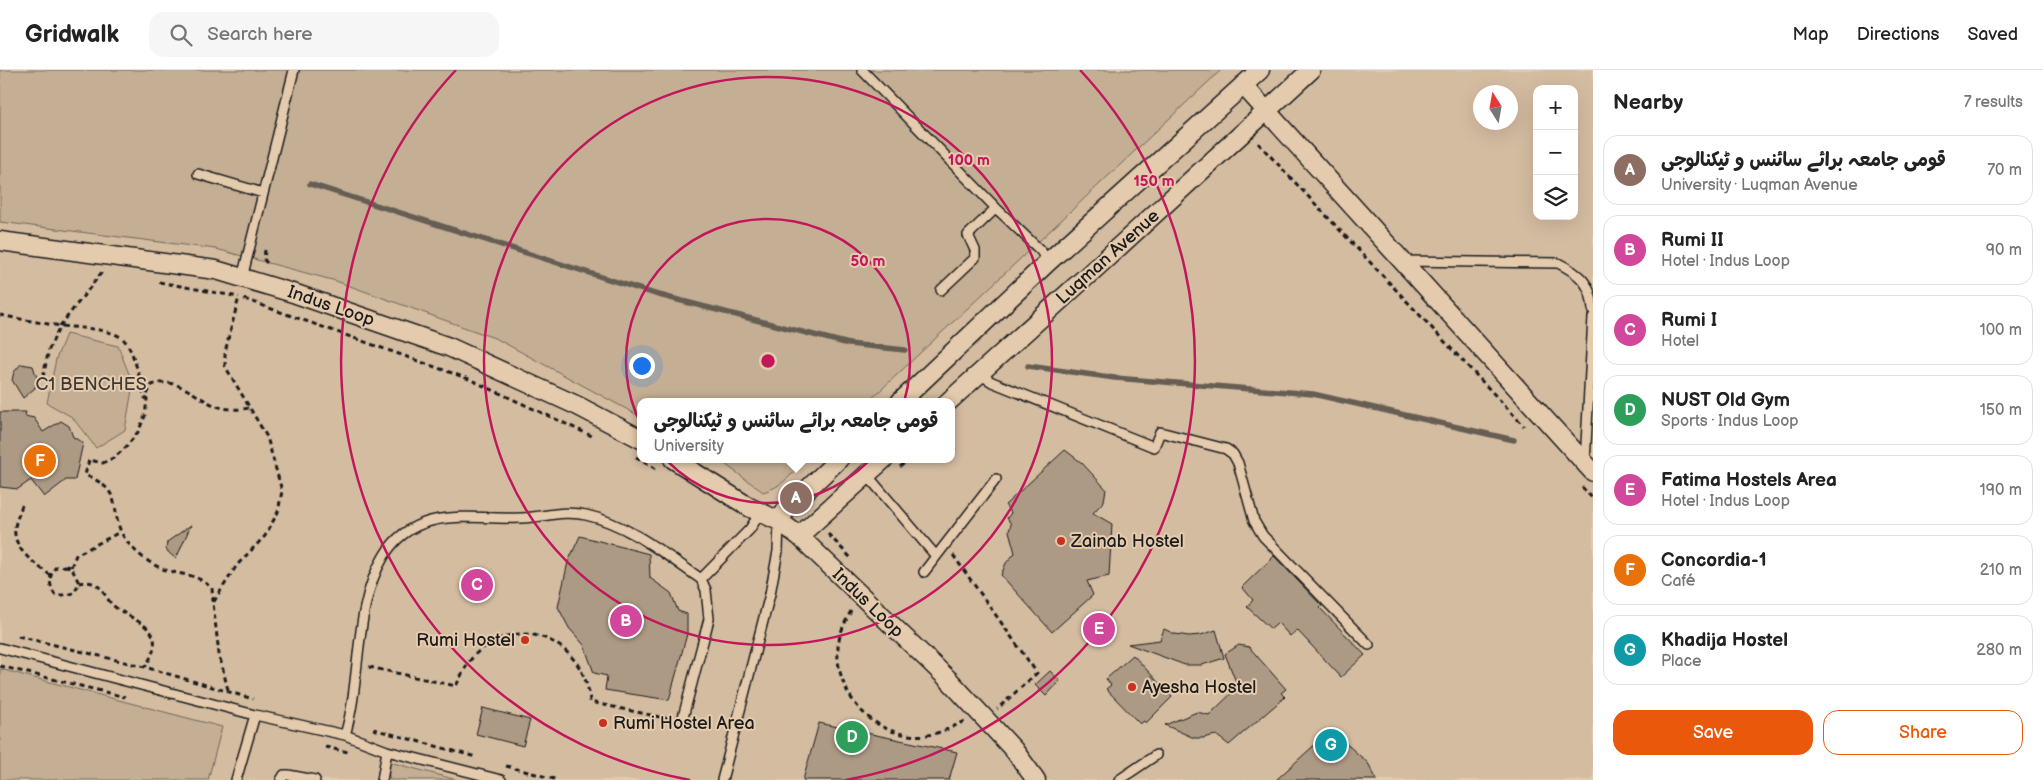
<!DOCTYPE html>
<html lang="en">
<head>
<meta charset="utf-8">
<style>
	:root { --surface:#fff; --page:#f6f6f6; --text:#222; --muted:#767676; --line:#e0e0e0; --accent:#ea580c }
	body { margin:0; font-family:"Balsamiq Sans","Playpen Sans Arabic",sans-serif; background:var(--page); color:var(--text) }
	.controls { position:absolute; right:15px; top:15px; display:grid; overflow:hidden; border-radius:10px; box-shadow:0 5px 20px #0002 }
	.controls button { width:45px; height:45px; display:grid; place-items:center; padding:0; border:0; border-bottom:1px solid var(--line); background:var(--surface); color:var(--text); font:25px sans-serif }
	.compass { position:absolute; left:1473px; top:15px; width:45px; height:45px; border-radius:50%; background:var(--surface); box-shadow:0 5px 20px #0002; rotate:349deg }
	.you { position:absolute; left:641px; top:295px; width:18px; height:18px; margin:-12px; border:4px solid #fff; border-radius:50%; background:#1a73e8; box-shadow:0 0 0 8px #1a73e833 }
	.badge { display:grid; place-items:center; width:32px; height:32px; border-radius:50%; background:var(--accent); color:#fff; font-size:16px; font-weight:700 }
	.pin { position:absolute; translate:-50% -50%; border:2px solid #fff; box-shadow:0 1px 5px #0006 }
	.popup { position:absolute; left:637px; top:328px; width:318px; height:65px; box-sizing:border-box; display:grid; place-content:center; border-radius:10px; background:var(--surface); filter:drop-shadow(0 1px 4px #0005); font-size:16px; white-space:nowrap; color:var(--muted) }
	.popup b { font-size:19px; color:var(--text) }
	.popup::after { content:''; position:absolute; left:50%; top:100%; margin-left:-10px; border:10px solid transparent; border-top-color:var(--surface) }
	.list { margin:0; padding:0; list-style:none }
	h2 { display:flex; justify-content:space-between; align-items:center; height:65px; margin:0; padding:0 20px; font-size:21px }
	h2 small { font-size:16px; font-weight:400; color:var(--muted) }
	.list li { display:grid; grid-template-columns:32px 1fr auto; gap:15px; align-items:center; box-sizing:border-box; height:70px; margin:0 10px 10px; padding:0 10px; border:1px solid var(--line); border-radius:15px }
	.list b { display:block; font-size:19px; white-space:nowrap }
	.list p { margin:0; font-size:16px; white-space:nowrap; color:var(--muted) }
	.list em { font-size:16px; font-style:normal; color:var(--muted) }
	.actions { display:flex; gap:10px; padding:15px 20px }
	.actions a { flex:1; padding:11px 0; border:1px solid var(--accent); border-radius:15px; text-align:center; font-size:18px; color:var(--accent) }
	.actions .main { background:var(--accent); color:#fff }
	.icon { flex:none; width:28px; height:28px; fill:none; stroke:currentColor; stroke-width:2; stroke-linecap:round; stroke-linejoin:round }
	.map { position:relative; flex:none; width:1593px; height:710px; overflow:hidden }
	header { display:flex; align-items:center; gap:30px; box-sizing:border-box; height:70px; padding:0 25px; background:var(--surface); border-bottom:1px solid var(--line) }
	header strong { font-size:24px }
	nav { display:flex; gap:28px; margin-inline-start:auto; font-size:18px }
	.search { width:350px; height:45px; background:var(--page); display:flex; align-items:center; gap:12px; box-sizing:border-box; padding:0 18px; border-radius:15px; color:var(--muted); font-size:19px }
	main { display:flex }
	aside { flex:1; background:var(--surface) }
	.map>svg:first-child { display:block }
	.built { fill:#d4bca1; fill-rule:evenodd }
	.green { fill:#c4af95; stroke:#706658 }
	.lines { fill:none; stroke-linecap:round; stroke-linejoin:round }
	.stream { stroke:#665d52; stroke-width:5.5 }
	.building { fill:#ad9a85; stroke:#1c1c1c }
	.lane-casing { stroke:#1c1c1c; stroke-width:12 }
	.street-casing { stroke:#1c1c1c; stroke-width:21 }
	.path { stroke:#1c1c1c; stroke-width:3; stroke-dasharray:5 4; stroke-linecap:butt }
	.lane { stroke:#e5cbad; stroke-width:9 }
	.street { stroke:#e5cbad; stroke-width:18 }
	.ring { fill:none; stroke:#c2185b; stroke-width:2.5 }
	.poi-dot { fill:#c8321e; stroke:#e5cbad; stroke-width:2 }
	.labels { text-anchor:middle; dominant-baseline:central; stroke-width:4; stroke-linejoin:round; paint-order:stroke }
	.street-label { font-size:18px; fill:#1c1c1c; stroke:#e5cbad }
	.park-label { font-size:18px; fill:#3e3934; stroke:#e5cbad }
	.poi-label { font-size:18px; fill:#1c1c1c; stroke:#e5cbad; text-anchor:start }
	.centre { fill:#c2185b; stroke:#e5cbad; stroke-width:2.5 }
	.ring-label { font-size:15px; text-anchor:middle; font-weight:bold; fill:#c2185b; stroke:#e5cbad; stroke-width:4; stroke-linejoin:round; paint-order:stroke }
</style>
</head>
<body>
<header>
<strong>Gridwalk</strong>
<div class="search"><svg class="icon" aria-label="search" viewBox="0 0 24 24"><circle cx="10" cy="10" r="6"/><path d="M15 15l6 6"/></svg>Search here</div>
<nav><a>Map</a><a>Directions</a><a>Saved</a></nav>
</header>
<main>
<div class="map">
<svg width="1593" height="710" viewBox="0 0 1593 710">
	<rect width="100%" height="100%" fill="#e5cbad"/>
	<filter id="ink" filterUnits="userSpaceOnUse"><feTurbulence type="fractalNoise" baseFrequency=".02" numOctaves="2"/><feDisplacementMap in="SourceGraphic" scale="10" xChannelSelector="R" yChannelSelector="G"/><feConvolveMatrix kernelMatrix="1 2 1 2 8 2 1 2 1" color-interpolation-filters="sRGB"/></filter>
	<g filter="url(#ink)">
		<path class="built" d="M0,0H1593V710H0ZM1537,19H1574V146H1537ZM1480,22H1510V52H1480ZM641,332H951V389H641Z"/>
		<path class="green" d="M0,0H1221L868,332H641V347L497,269L336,211L216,179L0,152Z
			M66,264L118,276L133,314L125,360L96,378L72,347L47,333L56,289Z
			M718,389H807C794,402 781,418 763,422Z
			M0,599L222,657L208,710H0Z
			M386,691L457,710H390Z"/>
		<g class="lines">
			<path class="stream" d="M310,114L655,224L849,274L905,280
				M1028,296L1115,308L1313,324L1514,370"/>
		</g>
		<path class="building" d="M21,294L33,296L37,308L35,318L23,328L12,310L14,302Z
			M0,342H26L25,346L34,348L43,362L61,351L69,356L73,367L83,373L75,410H66L44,427L31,410L18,419L0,417Z
			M1065,380L1082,393L1106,419L1104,431L1093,443L1112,454L1109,506L1087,511L1093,525L1052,562L1001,505L1006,493L1015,483L1009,461L1011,454L1007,448L1011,443L1005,435Z
			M191,455L176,489L166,480L167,472Z
			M580,466L649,484L650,508L671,523L678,541L687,544V564L669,630L605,620L607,606L594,603L584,575L569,558L558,537L568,492Z
			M1274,486L1322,536L1320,538L1365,585L1341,607L1297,560L1290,566L1278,553L1271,559L1247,537L1253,530L1242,517Z
			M1164,559L1175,564L1189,566L1201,565L1216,560L1224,588L1202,595H1185L1128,574L1160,570Z
			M1239,575L1249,577L1286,619L1281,623L1285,627L1229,675L1216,665L1203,668H1194L1165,655L1197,642L1209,645L1238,617L1225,584Z
			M1133,585L1172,627L1146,653L1144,651L1140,654L1106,619L1111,615L1106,609Z
			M1050,601L1060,611L1046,626L1035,615Z
			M483,638L530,650L523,676L476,664Z
			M819,653L957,682L949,710H803Z
			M1331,660L1368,693L1377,710H1276Z"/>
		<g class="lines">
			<defs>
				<path id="lane" d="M862,0L996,138L1041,181L1048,192
					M198,104L263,123
					M1403,191L1558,193C1580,204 1591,213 1593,239
					M242,208L294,0
					M941,220L975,188V180L968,165L996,138
					M979,304L992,312L1154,377L1160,362L1226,379L1233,384L1238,393L1254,451L1263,466L1369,575
					M1585,392L1593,247
					M867,405L936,486
					M924,502L996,409
					M701,509L750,459L760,443
					M0,578L255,645L236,710
					M255,645L345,665L387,681L501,710
					M345,665C362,609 353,537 384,486C415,434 473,450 522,448C543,447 565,440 586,445C628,454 666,485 701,509L706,520L709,549L682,651
					M281,710L284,705H288L315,710
					M382,710L387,681
					M722,710L770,524L778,481L779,451
					M1119,710L1156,685"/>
				<path id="street" d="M1243,15L1593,402
					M0,171L216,200L296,224L449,277L578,336L641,369
					M900,332L1048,192L1260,0
					M948,332L1098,196L1311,0
					M673,389L749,437L779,451L799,466L948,609L1014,680L1036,710
					M779,451L786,440L839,389
					M799,466L884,389"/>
			</defs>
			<use href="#lane" class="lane-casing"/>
			<use href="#street" class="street-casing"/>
			<path class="path" d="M1258,73L1524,356
				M265,180L264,189L268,195
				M159,212L239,227
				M244,229L469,309L592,366
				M0,245C20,249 41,253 61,256C76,258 113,258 124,270C134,280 141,314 145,328
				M43,307L49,279L60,256L102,202
				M636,387L658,400
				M900,397L909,389
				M1582,417L1593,429
				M22,435C20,442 16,450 15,457C12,480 36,494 50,505
				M828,464L851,488
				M953,485L1037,603L997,639
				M65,496L71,497L79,513L74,523L64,525H55C49,515 48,506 56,497Z
				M71,497L76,485L120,462
				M79,513C103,508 102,527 115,537C140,555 170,559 145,597
				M213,532L212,518C193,502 188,507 166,500C153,496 138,485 129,474C105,447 130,422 85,405L89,390L103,393L115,387L126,377L138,362L145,346L147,329L145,328L152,315C176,306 194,326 214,335C225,340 238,340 249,338
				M851,541C845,552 839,564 838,577C834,628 881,675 933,664C945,661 955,656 965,651
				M18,566L145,597L253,629
				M0,596L125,627
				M369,597L456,616C462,604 468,590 479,581C525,542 586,575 590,632L669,649
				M228,620L219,584L213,533L237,495L265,466L278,442L282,421L267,367L225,296V282L239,227
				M373,659L476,687
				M325,677L348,682
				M506,696L558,710"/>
			<use href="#lane" class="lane"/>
			<use href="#street" class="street"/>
		</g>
	</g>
	<g class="ring">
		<circle cx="768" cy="291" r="142"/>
		<circle cx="768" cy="291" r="284"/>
		<path d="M690 710A426 426 0 0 1 456 0M1080 0A426 426 0 0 1 846 710"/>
	</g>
	<g class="poi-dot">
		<circle cx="1061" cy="471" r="5"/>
		<circle cx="525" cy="570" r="5"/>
		<circle cx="1132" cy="617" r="5"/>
		<circle cx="603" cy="653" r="5"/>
	</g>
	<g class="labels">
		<g class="street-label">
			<text transform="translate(1108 187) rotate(-42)">Luqman Avenue</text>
			<text transform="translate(331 236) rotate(19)">Indus Loop</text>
			<text transform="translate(868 533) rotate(44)">Indus Loop</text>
		</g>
		<g class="park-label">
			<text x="91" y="314">C1 BENCHES</text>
		</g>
		<g class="poi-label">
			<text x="1071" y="471">Zainab Hostel</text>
			<text x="515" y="570" text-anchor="end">Rumi Hostel</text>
			<text x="1142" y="617">Ayesha Hostel</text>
			<text x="613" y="653">Rumi Hostel Area</text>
		</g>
	</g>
	<circle cx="768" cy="291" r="8" class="centre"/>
	<g class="ring-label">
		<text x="969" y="95">100 m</text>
		<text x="1154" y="116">150 m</text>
		<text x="868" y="196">50 m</text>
	</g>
</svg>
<div class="controls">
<button>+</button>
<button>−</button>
<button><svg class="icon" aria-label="layers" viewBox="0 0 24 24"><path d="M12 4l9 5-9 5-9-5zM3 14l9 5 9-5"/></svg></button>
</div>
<svg class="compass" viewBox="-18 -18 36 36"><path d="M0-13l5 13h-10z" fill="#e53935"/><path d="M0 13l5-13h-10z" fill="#767676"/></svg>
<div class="you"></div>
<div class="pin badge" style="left:796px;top:428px;background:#8d6e63">A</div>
<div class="popup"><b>قومی جامعہ برائے سائنس و ٹیکنالوجی</b>University</div>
<div class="pin badge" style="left:626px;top:551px;background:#d1479c">B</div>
<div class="pin badge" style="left:477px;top:515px;background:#d1479c">C</div>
<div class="pin badge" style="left:852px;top:667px;background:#2e9e5b">D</div>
<div class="pin badge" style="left:1099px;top:559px;background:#d1479c">E</div>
<div class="pin badge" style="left:40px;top:391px;background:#e8710a">F</div>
<div class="pin badge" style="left:1331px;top:675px;background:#0f9aa8">G</div>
</div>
<aside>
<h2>Nearby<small>7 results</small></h2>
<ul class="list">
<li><span class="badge" style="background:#8d6e63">A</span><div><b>قومی جامعہ برائے سائنس و ٹیکنالوجی</b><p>University · Luqman Avenue</p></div><em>70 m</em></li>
<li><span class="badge" style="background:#d1479c">B</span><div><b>Rumi II</b><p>Hotel · Indus Loop</p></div><em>90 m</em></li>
<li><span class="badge" style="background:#d1479c">C</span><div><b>Rumi I</b><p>Hotel</p></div><em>100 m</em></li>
<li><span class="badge" style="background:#2e9e5b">D</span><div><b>NUST Old Gym</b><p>Sports · Indus Loop</p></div><em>150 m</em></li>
<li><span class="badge" style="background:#d1479c">E</span><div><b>Fatima Hostels Area</b><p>Hotel · Indus Loop</p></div><em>190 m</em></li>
<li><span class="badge" style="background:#e8710a">F</span><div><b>Concordia-1</b><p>Café</p></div><em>210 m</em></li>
<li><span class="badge" style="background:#0f9aa8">G</span><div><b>Khadija Hostel</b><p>Place</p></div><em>280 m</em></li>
</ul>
<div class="actions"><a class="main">Save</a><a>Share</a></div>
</aside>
</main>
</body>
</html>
